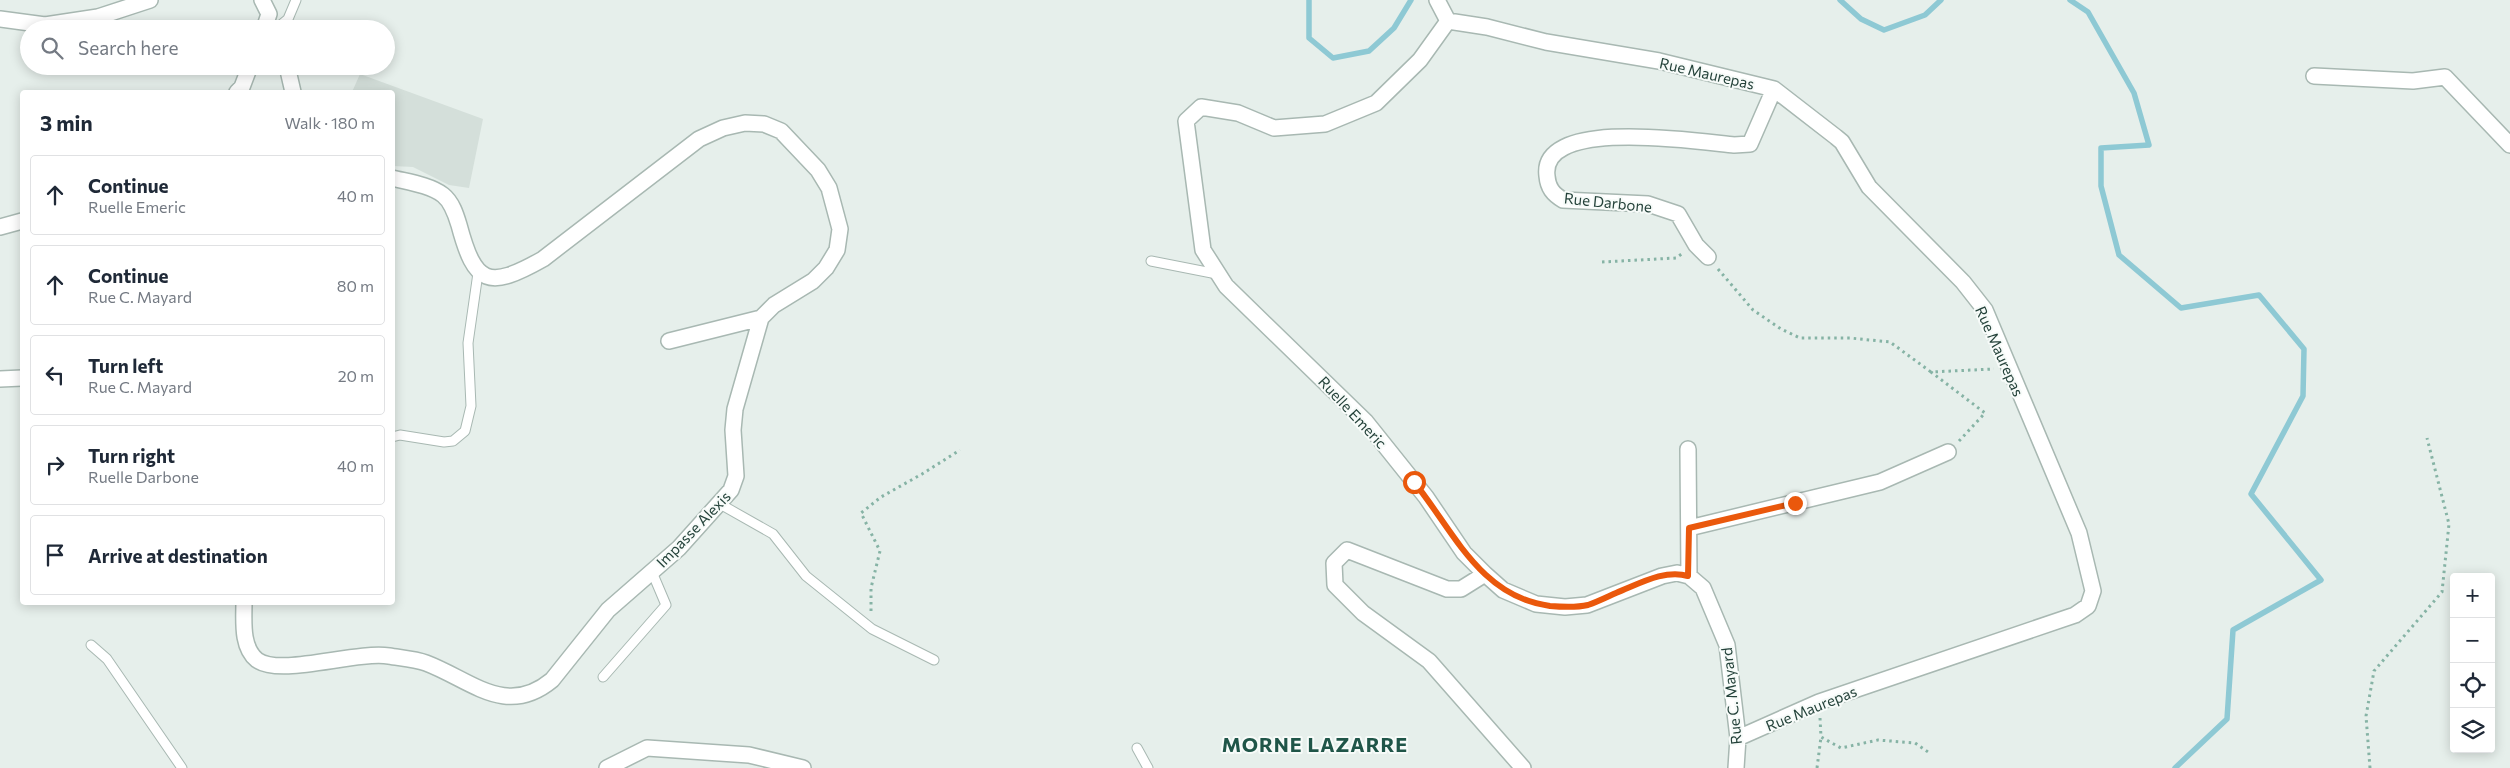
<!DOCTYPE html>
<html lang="en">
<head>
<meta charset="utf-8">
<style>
	:root { --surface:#fff; --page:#f2f2f3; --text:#1f2937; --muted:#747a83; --line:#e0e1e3 }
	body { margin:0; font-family:Commissioner,sans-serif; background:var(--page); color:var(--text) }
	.controls { position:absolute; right:15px; bottom:15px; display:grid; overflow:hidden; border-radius:5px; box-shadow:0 2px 12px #0003 }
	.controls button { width:45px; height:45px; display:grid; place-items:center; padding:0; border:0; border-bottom:1px solid var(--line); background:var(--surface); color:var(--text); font:25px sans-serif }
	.stop { position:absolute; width:15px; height:15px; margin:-11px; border:4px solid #ea580c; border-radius:50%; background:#fff }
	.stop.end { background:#ea580c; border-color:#fff; box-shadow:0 1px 5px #0008 }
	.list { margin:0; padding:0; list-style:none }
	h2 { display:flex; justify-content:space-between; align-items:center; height:65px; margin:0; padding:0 20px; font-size:21px }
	h2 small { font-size:16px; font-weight:400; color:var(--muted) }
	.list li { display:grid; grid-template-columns:32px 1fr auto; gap:15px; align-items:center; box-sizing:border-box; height:80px; margin:0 10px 10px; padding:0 10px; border:1px solid var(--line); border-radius:5px }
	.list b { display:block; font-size:19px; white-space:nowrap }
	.list p { margin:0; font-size:16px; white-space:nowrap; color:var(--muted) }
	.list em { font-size:16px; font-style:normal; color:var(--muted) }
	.icon { flex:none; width:28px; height:28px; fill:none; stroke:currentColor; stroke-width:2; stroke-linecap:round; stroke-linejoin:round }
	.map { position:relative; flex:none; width:2510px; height:768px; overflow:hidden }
	.search { position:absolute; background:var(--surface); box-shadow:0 2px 12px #0003; left:20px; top:20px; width:375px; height:55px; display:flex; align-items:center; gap:12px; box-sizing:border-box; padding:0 18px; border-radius:28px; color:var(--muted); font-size:19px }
	.panel { position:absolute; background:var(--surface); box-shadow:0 2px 12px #0003; left:20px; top:90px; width:375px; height:515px; border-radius:5px }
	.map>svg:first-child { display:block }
	.built { fill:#d4dfda }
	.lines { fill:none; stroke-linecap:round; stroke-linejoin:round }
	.stream { stroke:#8ec9d4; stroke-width:5.5 }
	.service-casing { stroke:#a8b8b2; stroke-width:11 }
	.minor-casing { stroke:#a8b8b2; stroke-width:18 }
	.path { stroke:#86b3a5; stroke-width:3; stroke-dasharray:2.5 4; stroke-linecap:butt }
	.service { stroke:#fff; stroke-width:9 }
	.minor { stroke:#fff; stroke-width:15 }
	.route { stroke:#ea580c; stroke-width:6 }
	.labels { text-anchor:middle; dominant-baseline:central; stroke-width:4; stroke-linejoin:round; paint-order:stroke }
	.street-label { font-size:15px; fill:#24423a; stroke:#f7fbf9 }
	.district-label { font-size:20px; font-weight:bold; letter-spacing:1px; fill:#1f5548; stroke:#f7fbf9 }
</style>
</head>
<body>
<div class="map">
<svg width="2510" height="768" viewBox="0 0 2510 768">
	<rect width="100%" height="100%" fill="#e6efeb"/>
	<path class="built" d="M360,74L483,119L469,188L449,185L413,167L393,166L392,92H352Z"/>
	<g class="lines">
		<path class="stream" d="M1309,0V38L1333,58L1369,51L1394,28L1411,0
			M1840,0L1861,19L1884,30L1925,15L1941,0
			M2070,0L2088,12L2134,93L2149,145L2101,148V186L2119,255L2181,308L2259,295L2304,349L2303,396L2251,494L2321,580L2233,630L2227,719L2175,768"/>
		<defs>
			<path id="service" d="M277,28L288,19L296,0
				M1151,261L1217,274
				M392,437L400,435L444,442L453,441L465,431L471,406L468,343L478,273
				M720,504L773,534L806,576L872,629L934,660
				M91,645L107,659L182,768
				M603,677L666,605L652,572
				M1137,748L1148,768"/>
			<path id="minor" d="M262,0L269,14L264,29
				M1437,0L1448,21
				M0,19L45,25L98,17L150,0
				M1448,21L1487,27L1546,42L1659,61L1774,89L1836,137L1842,142L1869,187L1963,282L1985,310L2079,533L2093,591L2088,606L2075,615L1819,702L1738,738
				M1448,21L1420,60L1376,103L1325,124L1274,128L1238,113L1201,107L1186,121L1203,250L1226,286L1366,422L1426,497L1464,553L1485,574L1461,589H1447L1347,550L1334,563L1335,585L1363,613L1429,661L1523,768
				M287,66L293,92
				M2314,76L2413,81L2445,77L2510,145
				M237,92L242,87L250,66
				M0,227L22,221
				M1708,257L1696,245L1678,214L1648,204L1563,200C1553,194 1548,188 1547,176C1539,116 1702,142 1734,145L1750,144L1774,89
				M669,341L761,318
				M0,379L22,378
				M1688,449L1689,576
				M1689,528L1880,482L1948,452
				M1485,574L1503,590L1536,604L1565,607L1587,605L1662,576L1677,573L1689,576L1703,588L1727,645L1738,738L1736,768
				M244,602C244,621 241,647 257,660C281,677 354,651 389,656C401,658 415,659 426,663C471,680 506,718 552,680L608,610L679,548L731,490L736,476L733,430L735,409L761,318L774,305L813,281L826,268L837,250L840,229L829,188L818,170L781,131L764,124L745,123L723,128L699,139L543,259C488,290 475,285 459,225C456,215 452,202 443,195C430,185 408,182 392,178
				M607,768L647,748L749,755L803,768"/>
		</defs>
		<use href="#service" class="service-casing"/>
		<use href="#minor" class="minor-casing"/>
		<path class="path" d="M1602,262L1676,258L1683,253
			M1718,269L1753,310L1781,329L1800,338H1850L1890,342L1931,372
			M1959,441L1985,413L1931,372L1994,369
			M871,611V588L880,551L861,513L881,497L922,474L960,450
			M1820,718L1821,737L1841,748L1878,740L1915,743L1931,754
			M1817,768L1821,737
			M2370,768L2366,716L2374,671L2442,592L2449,524L2427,438"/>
		<use href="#service" class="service"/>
		<use href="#minor" class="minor"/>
	</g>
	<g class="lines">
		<path class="route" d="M1414,482C1453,530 1480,597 1550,606C1562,607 1575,608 1588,605C1597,602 1607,597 1616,593C1639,584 1664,569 1688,576L1689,528L1795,503"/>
	</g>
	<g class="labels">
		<g class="street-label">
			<text transform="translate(1707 73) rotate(13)">Rue Maurepas</text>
			<text transform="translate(1608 202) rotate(6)">Rue Darbone</text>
			<text transform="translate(2000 351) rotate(66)">Rue Maurepas</text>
			<text transform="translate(1353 412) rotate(47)">Ruelle Emeric</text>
			<text transform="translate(693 529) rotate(-46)">Impasse Alexis</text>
			<text transform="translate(1731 696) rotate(-96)">Rue C. Mayard</text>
			<text transform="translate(1811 708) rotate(-22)">Rue Maurepas</text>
		</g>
		<g class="district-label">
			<text x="1315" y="744">MORNE LAZARRE</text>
		</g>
	</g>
</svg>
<div class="controls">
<button>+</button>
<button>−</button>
<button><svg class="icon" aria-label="locate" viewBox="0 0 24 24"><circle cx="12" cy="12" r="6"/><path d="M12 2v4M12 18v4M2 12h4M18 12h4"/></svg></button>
<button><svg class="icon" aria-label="layers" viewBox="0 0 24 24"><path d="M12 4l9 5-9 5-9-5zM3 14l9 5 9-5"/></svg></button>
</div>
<div class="stop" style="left:1414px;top:482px"></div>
<div class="stop end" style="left:1795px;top:503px"></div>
<div class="search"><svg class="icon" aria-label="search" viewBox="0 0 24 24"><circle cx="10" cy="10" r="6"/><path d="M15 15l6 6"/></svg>Search here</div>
<section class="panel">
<h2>3 min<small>Walk · 180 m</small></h2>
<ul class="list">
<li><svg class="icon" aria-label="ahead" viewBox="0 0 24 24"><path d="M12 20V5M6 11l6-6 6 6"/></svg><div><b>Continue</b><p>Ruelle Emeric</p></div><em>40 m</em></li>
<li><svg class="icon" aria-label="ahead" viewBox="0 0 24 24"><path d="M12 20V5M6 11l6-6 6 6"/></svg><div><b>Continue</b><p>Rue C. Mayard</p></div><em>80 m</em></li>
<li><svg class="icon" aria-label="left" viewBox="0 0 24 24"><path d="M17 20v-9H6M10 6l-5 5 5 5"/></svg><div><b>Turn left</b><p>Rue C. Mayard</p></div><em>20 m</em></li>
<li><svg class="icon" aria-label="right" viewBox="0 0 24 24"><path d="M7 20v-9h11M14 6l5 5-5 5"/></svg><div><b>Turn right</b><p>Ruelle Darbone</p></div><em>40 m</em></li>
<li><svg class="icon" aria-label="arrive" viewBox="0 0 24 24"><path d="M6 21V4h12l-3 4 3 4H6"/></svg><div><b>Arrive at destination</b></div></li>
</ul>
</section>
</div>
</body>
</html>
